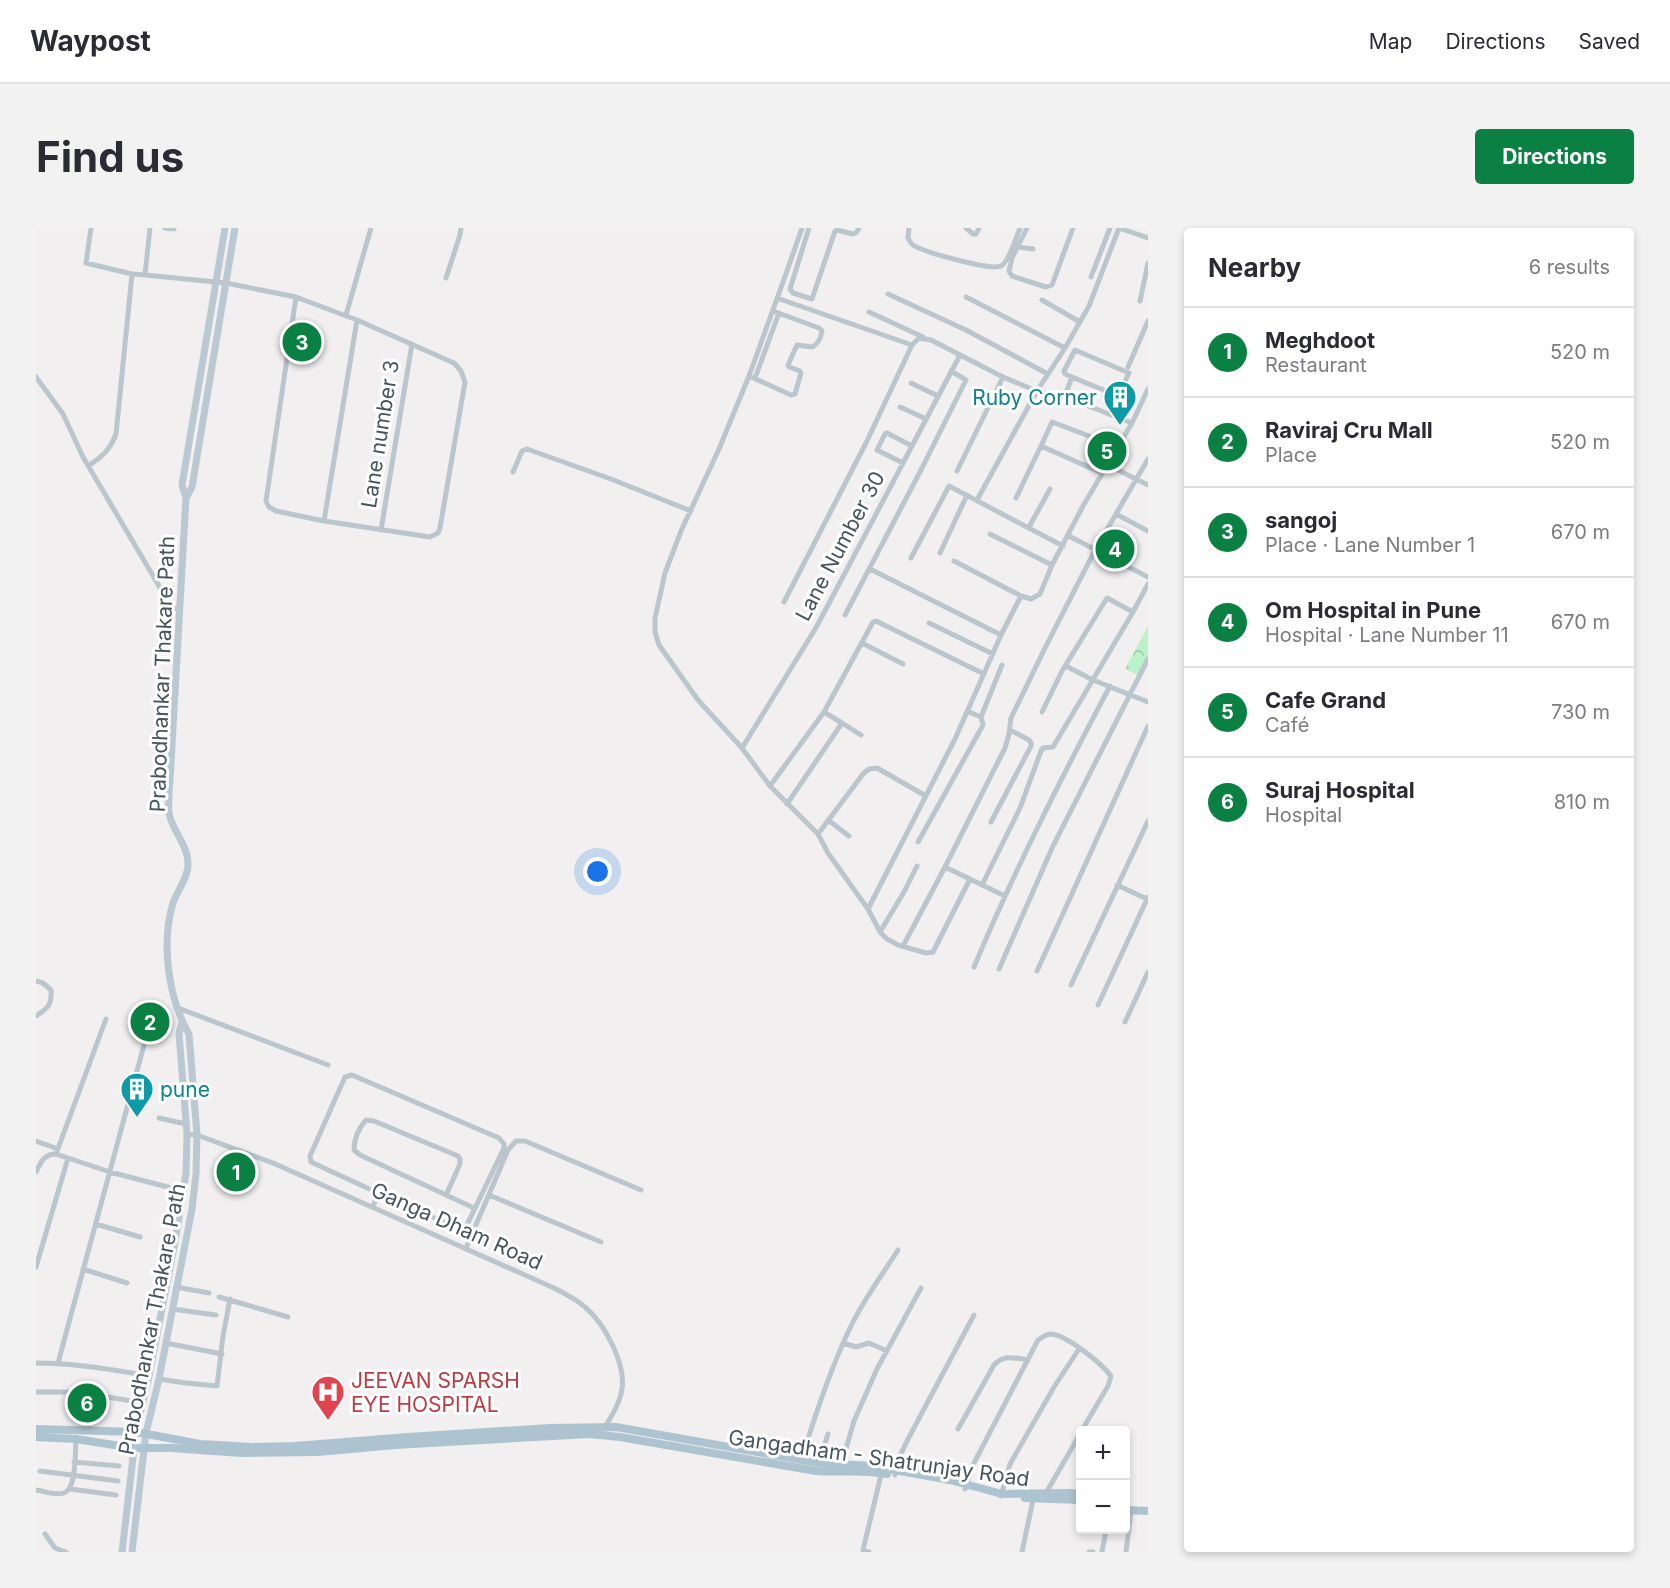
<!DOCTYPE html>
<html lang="en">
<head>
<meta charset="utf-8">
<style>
	:root { --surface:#fff; --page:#f2f2f3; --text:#2b2b33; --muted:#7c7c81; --line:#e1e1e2; --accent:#0b8043 }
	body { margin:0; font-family:Inter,sans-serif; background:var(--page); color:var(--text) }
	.controls { position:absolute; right:18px; bottom:18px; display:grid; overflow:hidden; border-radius:6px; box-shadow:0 3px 9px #0003 }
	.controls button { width:54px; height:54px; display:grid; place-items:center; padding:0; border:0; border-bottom:2px solid var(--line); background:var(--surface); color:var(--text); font:30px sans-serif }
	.you { position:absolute; left:562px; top:644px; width:21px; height:21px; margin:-15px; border:4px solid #fff; border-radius:50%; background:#1a73e8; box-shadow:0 0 0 9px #1a73e833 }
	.badge { display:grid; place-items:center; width:39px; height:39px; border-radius:50%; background:var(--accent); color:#fff; font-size:20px; font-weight:700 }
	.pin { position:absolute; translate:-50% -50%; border:3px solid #fff; box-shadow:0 2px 6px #0006 }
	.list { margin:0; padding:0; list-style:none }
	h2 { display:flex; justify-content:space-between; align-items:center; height:78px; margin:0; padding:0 24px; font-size:26px }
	h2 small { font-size:20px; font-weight:400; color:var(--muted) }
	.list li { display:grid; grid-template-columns:39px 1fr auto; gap:18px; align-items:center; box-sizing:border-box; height:90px; padding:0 24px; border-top:2px solid var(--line) }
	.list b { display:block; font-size:22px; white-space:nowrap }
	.list p { margin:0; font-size:20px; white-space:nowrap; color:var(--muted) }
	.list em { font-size:20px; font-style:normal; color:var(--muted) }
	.map { position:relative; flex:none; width:1112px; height:1324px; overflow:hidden; border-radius:6px }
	header { display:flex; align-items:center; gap:36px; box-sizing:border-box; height:84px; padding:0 30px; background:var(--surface); border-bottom:2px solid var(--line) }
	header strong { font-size:28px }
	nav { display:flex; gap:33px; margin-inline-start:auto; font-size:21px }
	.intro { display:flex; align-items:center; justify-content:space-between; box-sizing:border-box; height:144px; padding:0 36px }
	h1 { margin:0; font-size:42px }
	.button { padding:15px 27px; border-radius:6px; background:var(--accent); color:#fff; font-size:21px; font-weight:700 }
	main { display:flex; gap:36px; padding:0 36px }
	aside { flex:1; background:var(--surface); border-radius:6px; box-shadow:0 3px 9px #0003 }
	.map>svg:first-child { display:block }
	.forest { fill:url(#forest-crowns) }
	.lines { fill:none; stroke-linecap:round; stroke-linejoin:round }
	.street { stroke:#bac6cc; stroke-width:5 }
	.secondary { stroke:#bac8d1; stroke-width:7 }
	.primary { stroke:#adc3cf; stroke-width:8 }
	.labels { text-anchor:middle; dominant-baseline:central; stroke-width:6; stroke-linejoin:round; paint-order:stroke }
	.culture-label { font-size:21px; fill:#0d838f; stroke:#fff; text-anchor:end }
	.street-label { font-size:21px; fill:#46555d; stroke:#fff }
	.health-label { font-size:21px; fill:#be3a42; stroke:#fff; text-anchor:start }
</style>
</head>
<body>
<header>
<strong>Waypost</strong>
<nav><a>Map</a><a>Directions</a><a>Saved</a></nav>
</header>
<div class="intro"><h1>Find us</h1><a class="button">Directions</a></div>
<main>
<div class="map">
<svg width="1112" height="1324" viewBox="0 0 1112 1324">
	<defs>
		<pattern id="forest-crowns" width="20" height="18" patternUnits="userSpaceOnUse" patternTransform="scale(1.5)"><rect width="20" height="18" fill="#bbf1c8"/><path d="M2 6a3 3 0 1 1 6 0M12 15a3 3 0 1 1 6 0" fill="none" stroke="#9ac6a6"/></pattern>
	</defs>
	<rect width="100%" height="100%" fill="#f1efef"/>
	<path class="forest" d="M1112,398V430L1103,448L1089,441Z"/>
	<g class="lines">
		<path class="street" d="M55,0L50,35L96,46
			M129,0L138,1
			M766,0L751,43L713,148L683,221L645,303L629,345L619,390V404L623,417L662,472L706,520L734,558L782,606L792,625L832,681L844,704L851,711L862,717L890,725L897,724L934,651
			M773,0L754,61L757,65L776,71L799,3L801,2L817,6L820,5L823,0
			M873,0L872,10C874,13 874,15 877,17C887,24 956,43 965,38C972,35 981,8 984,0
			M930,0L937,6H940L943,0
			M991,0L976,30L973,43L976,48L1010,59L1016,57L1037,0
			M1083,0L1112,10
			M982,19L997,21
			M109,47L190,55L260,69L321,92L418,135L425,143L429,154L404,300L402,305L394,309L288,293L240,283L233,279L230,273L260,69
			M1055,49L1074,0
			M410,50L424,7L425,0
			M852,66L930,102L1012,146
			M930,69L1029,120L1001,163L941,272
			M741,70L876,117L883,110L895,112L967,149L1001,163L1037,172L1096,195
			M1006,72L1044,94
			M1104,73L1112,35
			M833,84L887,109
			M310,87L335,0
			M1029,120L1053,78L1083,0
			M1092,139L1112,93
			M713,148L755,167L759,166L765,145L764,143L753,139L752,137L761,117L776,119C782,116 785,110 786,103L783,100L737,83
			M0,149L27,186L47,229L136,380L143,381
			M719,150L743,85
			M875,155L902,168
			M1028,170L1036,149L1082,168L1093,145L1039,122L1028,143L1029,146L1036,149
			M864,179L890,191
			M1005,218L1016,194L1053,208
			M867,235L841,222L849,206L851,205L876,218
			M1072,237L1112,257
			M52,238C66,229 74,222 80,206L96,46L109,47L114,0
			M921,243L967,149
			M477,244L486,223L491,221L575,251L655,283
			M980,270L1005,218L1066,245
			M1080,286L1112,303
			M288,293L321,92
			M993,299L1014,261
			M345,302L376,116
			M954,306L1016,337
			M1033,308L1112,349
			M904,325L931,267
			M875,330L913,258L1027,318
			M918,333L985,368
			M834,341L965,407
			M748,374L830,215L876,117
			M1097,384L1112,356
			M809,387L885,242L930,152L915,143
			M893,395L957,426
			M826,415L867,436
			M1030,438L1057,452L1112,474
			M945,489L966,437
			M806,495L825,507
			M706,520L781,398L924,127
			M734,558L788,484L837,394L840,393L948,446
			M751,576L806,495L788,484
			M792,592L813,608
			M955,594L995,518V515L993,512L974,502
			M782,606L827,546L833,541L841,540L890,568
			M882,614L947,497L945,489L931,483
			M909,639L969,668
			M946,657L984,580L1005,523L1007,520L1017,519L1097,384L1071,370L1026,443L1006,484
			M1081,657L1111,671
			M832,681L919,511L965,407L985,368L995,371L1004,366L1016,337L1047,278L1096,195L1112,161
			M844,704L868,664L881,638
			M867,718L909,639L969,520L973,506L975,490L1008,422L1059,322L1112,231
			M938,739C978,643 1025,550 1074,458
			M963,741L1017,618L1112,431
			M1001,743L1112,498
			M0,753L7,755L15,762C16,777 12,780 0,788
			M1035,757L1112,593
			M1062,777L1112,669
			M142,780L292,837
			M1089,794L1112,744
			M123,890L150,896
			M151,906L161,907L237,935L518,1060C528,1065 540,1071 549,1079C569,1096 590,1136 586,1161C584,1175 576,1187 569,1199
			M0,913L22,921
			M20,926L74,944L147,963
			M0,944C5,934 8,926 20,926L70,791
			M410,967L424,936V931L422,928L338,893L330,892C322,901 318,910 318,922L324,927L438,980
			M453,967L565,1014
			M337,979L342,965L275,934L274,928L309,849L316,847L463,910L468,916V920L428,1003L342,965
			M60,996L104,1009
			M430,1020L472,922L480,913H489L605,962
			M0,1039L32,930
			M47,1041L91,1055
			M140,1059L173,1065
			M183,1069L252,1089
			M136,1081L180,1087
			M130,1115L186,1126
			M807,1115L820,1119L833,1115L851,1123
			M0,1135C38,1135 75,1141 113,1148
			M22,1135L108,817
			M123,1151L150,1155L181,1158L187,1108L194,1071
			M0,1164H43L107,1175
			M922,1201L958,1137C968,1126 978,1130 992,1132
			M765,1233C779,1187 794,1141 815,1098C828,1071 846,1047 862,1022
			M38,1234L83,1238
			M783,1235L792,1206
			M805,1238L818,1193L841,1141L885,1060
			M4,1243L82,1253
			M859,1247L863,1230L871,1213L938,1087
			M34,1261L80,1267
			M929,1261L938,1235L1002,1112C1007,1109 1010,1106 1015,1106C1031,1107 1066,1136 1075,1148L1072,1158L1046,1202
			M0,1262C8,1263 20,1268 28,1265C41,1260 39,1223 40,1211
			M1010,1265L1044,1206
			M965,1268L974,1236L1018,1159L1043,1121
			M9,1306L19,1320L30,1324
			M833,1324L827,1322L846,1243
			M986,1324L998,1267
			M1053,1324H1057
			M1066,1324L1070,1302
			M1090,1324L1095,1283"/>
		<path class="secondary" d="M150,270L156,259L199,0
			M86,1324L100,1204L113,1148L139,1014L150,945L151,906L143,806L146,794
			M96,1324L110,1205L123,1151L156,981L160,946L161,907L153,806C132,770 125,715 137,675C141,663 152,650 152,637C153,618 136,603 133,585C132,575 133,563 134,552L150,270L146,257L189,0"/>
		<path class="primary" d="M0,1201L100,1204L164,1216L215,1219L259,1218L372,1209L515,1200L580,1199L783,1235L836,1238L914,1252L966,1266L1034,1265L1044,1266
			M0,1209L40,1211L97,1220H135L205,1225L282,1224L359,1217L553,1206L584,1209L780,1243C804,1245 827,1241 851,1246
			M989,1270L1044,1272
			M1090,1282L1112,1283"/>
	</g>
	<defs>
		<symbol id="building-pin" viewBox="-11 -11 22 30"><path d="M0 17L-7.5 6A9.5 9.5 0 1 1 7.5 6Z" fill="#0f9aa8" stroke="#fff"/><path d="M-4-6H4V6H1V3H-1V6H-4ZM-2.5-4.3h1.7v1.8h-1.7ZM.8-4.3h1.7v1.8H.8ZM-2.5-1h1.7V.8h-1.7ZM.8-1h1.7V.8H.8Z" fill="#fff"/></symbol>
		<symbol id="hospital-pin" viewBox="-11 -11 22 30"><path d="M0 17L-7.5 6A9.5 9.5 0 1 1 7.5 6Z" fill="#e0444e" stroke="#fff"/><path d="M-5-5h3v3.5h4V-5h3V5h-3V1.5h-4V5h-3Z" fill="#fff"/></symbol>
	</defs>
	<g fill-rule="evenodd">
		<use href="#building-pin" x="1065" y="150" width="38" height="52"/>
		<use href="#building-pin" x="82" y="842" width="38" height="52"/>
		<use href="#hospital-pin" x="273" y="1145" width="38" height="52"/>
	</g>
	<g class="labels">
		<g class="culture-label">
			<text x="1061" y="169">Ruby Corner</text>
			<text x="124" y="861" text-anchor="start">pune</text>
		</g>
		<g class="street-label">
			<text transform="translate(344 206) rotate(-81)">Lane number 3</text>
			<text transform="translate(804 318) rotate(-62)">Lane Number 30</text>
			<text transform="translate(126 446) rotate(-88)">Prabodhankar Thakare Path</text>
			<text transform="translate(421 998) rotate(24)">Ganga Dham Road</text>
			<text transform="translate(116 1091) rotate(-79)">Prabodhankar Thakare Path</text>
			<text transform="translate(843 1230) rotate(8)">Gangadham - Shatrunjay Road</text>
		</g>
		<g class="health-label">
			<text x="315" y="1152">JEEVAN SPARSH<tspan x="315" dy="24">EYE HOSPITAL</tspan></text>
		</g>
	</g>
</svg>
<div class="controls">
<button>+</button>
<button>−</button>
</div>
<div class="you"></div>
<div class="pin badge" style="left:200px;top:944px">1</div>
<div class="pin badge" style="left:114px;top:794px">2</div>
<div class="pin badge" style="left:266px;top:114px">3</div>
<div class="pin badge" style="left:1079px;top:321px">4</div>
<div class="pin badge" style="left:1071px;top:223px">5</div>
<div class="pin badge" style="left:51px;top:1175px">6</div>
</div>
<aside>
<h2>Nearby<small>6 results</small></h2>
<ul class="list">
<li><span class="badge">1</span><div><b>Meghdoot</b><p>Restaurant</p></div><em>520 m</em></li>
<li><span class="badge">2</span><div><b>Raviraj Cru Mall</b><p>Place</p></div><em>520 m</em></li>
<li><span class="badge">3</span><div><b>sangoj</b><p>Place · Lane Number 1</p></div><em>670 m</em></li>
<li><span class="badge">4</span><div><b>Om Hospital in Pune</b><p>Hospital · Lane Number 11</p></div><em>670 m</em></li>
<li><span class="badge">5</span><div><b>Cafe Grand</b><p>Café</p></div><em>730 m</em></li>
<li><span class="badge">6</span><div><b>Suraj Hospital</b><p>Hospital</p></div><em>810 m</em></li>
</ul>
</aside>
</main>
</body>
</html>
